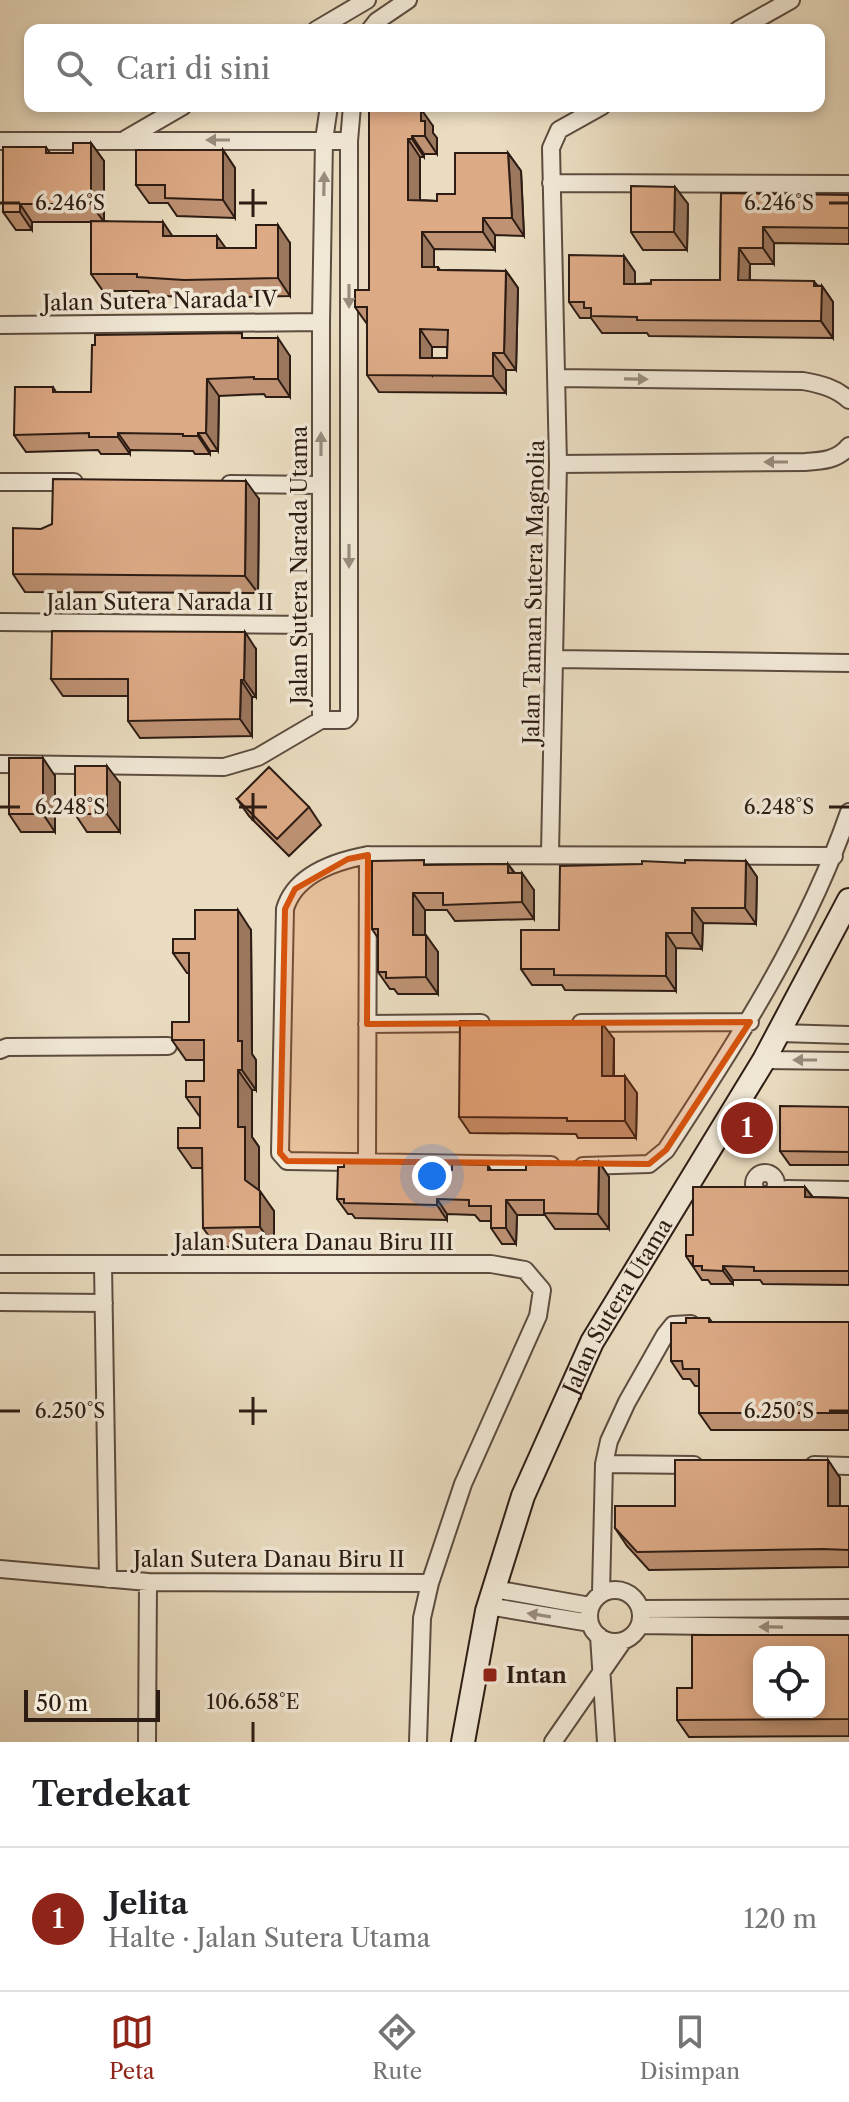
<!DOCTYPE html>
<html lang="id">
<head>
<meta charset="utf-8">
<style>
	:root { --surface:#fff; --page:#f6f6f6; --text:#202124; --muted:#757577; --line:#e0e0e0; --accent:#8f2418 }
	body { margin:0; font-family:"Libre Caslon Text",serif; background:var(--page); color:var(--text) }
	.controls { position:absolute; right:24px; bottom:24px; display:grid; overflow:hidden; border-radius:16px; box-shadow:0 4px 12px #0003 }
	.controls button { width:72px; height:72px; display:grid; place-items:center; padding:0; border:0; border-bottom:2px solid var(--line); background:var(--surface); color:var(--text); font:40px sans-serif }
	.scale { position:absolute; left:24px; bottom:20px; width:136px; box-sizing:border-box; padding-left:8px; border:4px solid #2d1c14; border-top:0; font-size:22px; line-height:28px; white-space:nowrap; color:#2d1c14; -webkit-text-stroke:6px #f1e8d6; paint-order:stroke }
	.you { position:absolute; left:432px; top:1176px; width:28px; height:28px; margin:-20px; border:6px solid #fff; border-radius:50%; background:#1a73e8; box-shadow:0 0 0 12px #1a73e833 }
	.badge { display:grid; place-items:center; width:52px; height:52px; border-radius:50%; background:var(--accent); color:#fff; font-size:26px; font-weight:700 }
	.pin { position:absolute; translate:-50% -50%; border:4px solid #fff; box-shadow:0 2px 8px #0006 }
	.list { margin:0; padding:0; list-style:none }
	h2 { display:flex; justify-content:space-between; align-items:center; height:104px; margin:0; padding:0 32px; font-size:34px }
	h2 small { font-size:26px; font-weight:400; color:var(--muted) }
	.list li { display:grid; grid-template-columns:52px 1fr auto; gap:24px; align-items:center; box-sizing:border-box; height:144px; padding:0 32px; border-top:2px solid var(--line) }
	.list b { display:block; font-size:30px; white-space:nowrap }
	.list p { margin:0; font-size:26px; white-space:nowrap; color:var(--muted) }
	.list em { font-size:26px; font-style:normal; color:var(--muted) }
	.icon { flex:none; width:44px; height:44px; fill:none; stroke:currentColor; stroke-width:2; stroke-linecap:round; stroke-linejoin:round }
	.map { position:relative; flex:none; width:849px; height:1742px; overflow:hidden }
	.search { position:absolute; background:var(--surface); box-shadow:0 4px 12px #0003; left:24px; right:24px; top:24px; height:88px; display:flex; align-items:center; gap:20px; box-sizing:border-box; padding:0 28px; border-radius:16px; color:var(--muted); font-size:30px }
	.sheet { height:248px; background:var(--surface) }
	nav { display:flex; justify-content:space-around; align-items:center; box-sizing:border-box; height:112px; border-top:2px solid var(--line); background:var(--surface); font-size:22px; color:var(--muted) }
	nav a { display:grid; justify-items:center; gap:4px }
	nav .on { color:var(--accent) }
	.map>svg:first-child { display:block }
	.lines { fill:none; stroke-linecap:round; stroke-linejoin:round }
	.street-casing { stroke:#5c4c3f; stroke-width:20 }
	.secondary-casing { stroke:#2d1c14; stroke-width:26 }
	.street { stroke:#f1e8d6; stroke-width:16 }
	.secondary { stroke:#f1e8d6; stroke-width:22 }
	.wall { fill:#be9273; stroke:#2d1c14; stroke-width:2; fill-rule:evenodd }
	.shaded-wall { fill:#9b775e; stroke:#2d1c14; stroke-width:2 }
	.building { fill:#ddaa86; stroke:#2d1c14; stroke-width:2; fill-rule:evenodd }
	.oneway { fill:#998c7f }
	.marked { fill:#d5530d; fill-opacity:0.2; stroke:#d5530d; stroke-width:6; stroke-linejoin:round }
	.ticks { fill:none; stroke:#2d1c14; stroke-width:3 }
	.poi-dot { fill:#8f2418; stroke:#f1e8d6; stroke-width:3 }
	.labels { text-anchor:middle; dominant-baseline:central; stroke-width:7; stroke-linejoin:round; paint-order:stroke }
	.street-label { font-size:22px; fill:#2d1c14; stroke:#f1e8d6 }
	.poi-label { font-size:22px; font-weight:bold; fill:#2d1c14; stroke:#f1e8d6; text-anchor:start }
	.ticks-label { font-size:20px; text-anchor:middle; fill:#2d1c14; stroke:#f1e8d6; stroke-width:7; stroke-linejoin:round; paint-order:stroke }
</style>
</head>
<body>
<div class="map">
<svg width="849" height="1742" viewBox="0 0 849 1742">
	<rect width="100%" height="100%" fill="#eadcc0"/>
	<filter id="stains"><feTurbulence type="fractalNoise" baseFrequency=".0025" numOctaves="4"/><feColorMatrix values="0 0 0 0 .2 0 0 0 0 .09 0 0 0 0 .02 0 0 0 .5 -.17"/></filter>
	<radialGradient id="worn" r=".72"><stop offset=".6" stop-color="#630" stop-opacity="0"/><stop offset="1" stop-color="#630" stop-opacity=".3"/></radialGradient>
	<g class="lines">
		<defs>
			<path id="street" d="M316,30L367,0
				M370,30L377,21L408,0
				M738,30L791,0
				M329,106L324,140L321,322V720H345L349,716V141L352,106
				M126,139L183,106
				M0,141H349
				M551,183L849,184
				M0,325L321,322
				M558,378L803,381C820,384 836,388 849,400
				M558,464L805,462C822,461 838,460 849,446
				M0,482H74
				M230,484L321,485
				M0,622L320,625
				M556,659L849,663
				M0,764L224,767L258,757L321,720
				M550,853L558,464L551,148L559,130L602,106
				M581,1023L750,1022
				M367,1024L481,1023
				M779,1033L849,1035
				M0,1050L7,1047L168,1046
				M764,1060L849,1061
				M367,1163L368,855
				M551,1165L287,1161L280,1153L285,909C295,874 336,861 368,855L834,856
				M583,1166L649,1164L666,1150C736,1043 807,934 849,812
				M754 1184a11 11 0 1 1 22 0a11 11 0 1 1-22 0Z
				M787,1189L849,1190
				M0,1264H491L525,1270L542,1290L538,1316L463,1484L430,1583L422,1618L418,1742
				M103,1264L108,1579
				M0,1302L104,1303
				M604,1464L694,1465
				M814,1465L849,1466
				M0,1569L148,1582L430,1583
				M494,1589L590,1606
				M589 1616a26 26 0 1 1 52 0a26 26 0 1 1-52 0Z
				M601,1593L604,1464L609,1441L627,1402L665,1335L673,1325L691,1324
				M488,1606L590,1623
				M641,1609L849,1608
				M641,1625L849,1628
				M599,1636L606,1742
				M147,1742L148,1582
				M553,1742L623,1641"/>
			<g id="secondary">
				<path id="s1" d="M463,1742L487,1611L523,1496L592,1342L764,1060L849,900"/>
			</g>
		</defs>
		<use href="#street" class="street-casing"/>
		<use href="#secondary" class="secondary-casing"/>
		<use href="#street" class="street"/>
		<use href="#secondary" class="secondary"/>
	</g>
	<path class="wall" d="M369,106H415V109L433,126V133L437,138V154H424V157H420V200L437,201L455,194L508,153L521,171L524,236L495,235V250L434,249V267H438L440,270L506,271L518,288L516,370H506V393L379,392L367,375V324L355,307L369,290ZM432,347H447V358H432Z
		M91,143L104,161V221L226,248H256L290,243V296L197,298L150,295L148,291H103L91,274V222H32V230H16L3,212L46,147L50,153H73Z
		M223,150L235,168V218L177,216L168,203H149L136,185Z
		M675,187L688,204L687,250H643L631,232Z
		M721,193L849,195V244L774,243V264H750V280L822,286L833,302V338L649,336L647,333H602L591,318H580L569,302L624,256L635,272V284L720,280Z
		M245,338L290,356V397H266L264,394L219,396L218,451H210V454H195L193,451L130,450V454H101L98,450L26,452L14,435L53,387L56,392H91Z
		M259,499L258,593L25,592L13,574L41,529Z
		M256,649V697H252V736L140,738L128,721V696H63L51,679Z
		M55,776V832H21L9,814Z
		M120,783V832H87L75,814Z
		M237,799L309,807L321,825L289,856L249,816Z
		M746,861L757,877L756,924L703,923L702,949L676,948V991L565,990L562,985H532L521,969L559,930L685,863Z
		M508,864L515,873L534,890V919L455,921L447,910H425V935L438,952V994H398L394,989H390L378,972V938L372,929L427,865Z
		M251,930L252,1054L256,1060V1090H252V1137L259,1147V1191L274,1211V1247H217L203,1228V1168H192L178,1148L200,1128V1117L186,1097L204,1081V1060H186L172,1040L189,1022V973H187L173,953L195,939Z
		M614,1039V1076L637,1093L636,1138H578L576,1134L470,1133L459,1117Z
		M849,1107V1165H790L780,1151Z
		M599,1162L609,1177V1229H555L545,1215H517L516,1244H502L491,1228V1221H480L475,1215L447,1214V1220L355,1218L352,1214H348L337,1199L344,1167L403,1164L422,1170H452L488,1165L491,1170H526L584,1165Z
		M805,1187L813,1197L849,1198V1285L763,1284L760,1280H733V1284H711L708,1280H702L686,1256L693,1235Z
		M709,1318L712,1322H849V1430H711L699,1413V1386H695L690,1379H683L671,1361L686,1323Z
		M828,1460L840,1478V1506H849V1567L649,1570L627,1546L615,1528L675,1506Z
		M849,1635V1736L689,1737L677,1720L692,1688Z"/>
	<path class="shaded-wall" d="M403,106H415V126L403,109Z
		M421,109L433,126V133L437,138V154L425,136L421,121Z
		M412,136L424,154V157L412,139Z
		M408,139L420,157V218L408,200Z
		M91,143L104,161V222L91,204Z
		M223,150L235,168V218L223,200Z
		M508,153L521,171L524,236L512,218Z
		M675,187L688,204L687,250L674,232Z
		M20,204L32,222V230L20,212Z
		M483,218L495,235V250L483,232Z
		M163,222L175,240L163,236Z
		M278,225L290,243V296L278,278Z
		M763,227L774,243V264L763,248Z
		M422,232L434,249V284L422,267Z
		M217,236L230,254L217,248Z
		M739,248L750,264L749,296L738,280Z
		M624,256L635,272V301L624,284Z
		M506,271L518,288L516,370L504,353Z
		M814,281L822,292V286L833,302V338L821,321Z
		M420,329L432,347V375L420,358Z
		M278,338L290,356V397L278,379Z
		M493,353L506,370V393L493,376Z
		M207,379L219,396L218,451L206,433Z
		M118,433L130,450V454L118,437Z
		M198,433L210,451V454L198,436Z
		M246,481L259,499L258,593L245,576Z
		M245,632L256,649V697L244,680Z
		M241,680L252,697V736L240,719Z
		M43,758L55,776V832L43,814Z
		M107,766L120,783V832L107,814Z
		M746,861L757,877L756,924L745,908Z
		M508,864L519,880L508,873Z
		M522,873L534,890V919L522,902Z
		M413,893L425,910V952L413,935Z
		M692,908L703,923L702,949L692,933Z
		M238,910L251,930L252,1054L256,1060V1090L242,1070L238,1041Z
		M666,933L676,948V991L666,976Z
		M426,935L438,952V994L426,977Z
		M602,1023L614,1039L613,1093L602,1076Z
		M238,1070L252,1090V1137L259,1147V1199L245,1180L238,1127Z
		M625,1076L637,1093L636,1138L625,1121Z
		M599,1162L609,1177V1229L598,1214Z
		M805,1187L815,1201L805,1197Z
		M260,1191L274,1211V1247L260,1227Z
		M437,1199L447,1214V1220L437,1205Z
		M506,1200L517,1215L516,1244L506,1228Z
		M723,1266L733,1280V1284L723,1271Z
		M828,1460L840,1478V1523L828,1506Z"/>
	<path class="building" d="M369,106H403V109H421V121H425V136H412V139H408V200L437,201V194H455V153H508L512,218H483V232H422V267H438V270L506,271L504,353H493V376L367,375V307H355V290H369ZM420,329L448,330L447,358H420Z
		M73,143H91V204H20V212H3V147H46V153H73Z
		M136,150H223V200L165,198V185H136Z
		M631,186L675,187L674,232H631Z
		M721,193L849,195V228L763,227V248H739L738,280L814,281V286H822L821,321L637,320V317L591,316V308H584V302H569V255L624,256V284H651V280H720Z
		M91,221L163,222V236H217V248H256V225H278V278L184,280L137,277V274H91Z
		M242,333V338H278V379H254V377L207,379L206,433H198V436H183V434L118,433V437H89V433L14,435L15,387H53V392H91L92,345H95V335Z
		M53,479L246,481L245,576L13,574V528L41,529L52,524Z
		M52,631L245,632L244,680H241L240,719L128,721V679H51Z
		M9,758H43V814H9Z
		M75,766H107V814H75Z
		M269,767L309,807L277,839L237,799Z
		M424,860V865L508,864V873H522V902L443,905V893H413V935H426V977L386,978V972H378V929H372V861Z
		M685,860L746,861L745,908H692V933H666V976L554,975V969H521V930H559L560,866L642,864V861L685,863Z
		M195,910H238V1041H242V1070H238V1127H245V1180L260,1191V1227L203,1228L202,1148H178V1128H200V1097H186V1081H204V1040H172V1022H189V953H173V939H195Z
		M460,1021L602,1023V1076H625V1121H567V1118L459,1117Z
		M780,1106L849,1107V1152L780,1151Z
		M401,1161V1164H418V1170H452V1164L488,1165V1170H526V1165H584V1161L599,1162L598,1214L544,1213V1200H506V1228H491V1206H469V1200L437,1199V1205L344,1203V1199H337L338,1167H344V1163Z
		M693,1187H805V1197L849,1198V1271H754V1267L723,1266V1271L702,1270V1266H693V1256H686V1235H693Z
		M686,1318H709V1322H849V1413H699V1369H683L682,1361H671V1323H686Z
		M675,1460H828V1506H849V1550L823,1549L637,1552L615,1528V1506H675Z
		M692,1635H849V1719L677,1720V1688H692ZM759,1652H819V1712H759Z"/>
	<defs><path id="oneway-solid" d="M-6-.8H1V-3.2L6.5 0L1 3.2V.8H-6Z" transform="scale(2)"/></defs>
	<g class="oneway">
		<use href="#oneway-solid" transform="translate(218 140) rotate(-180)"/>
		<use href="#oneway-solid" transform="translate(324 184) rotate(-89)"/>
		<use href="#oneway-solid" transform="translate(349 296) rotate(90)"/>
		<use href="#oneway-solid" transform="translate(636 379) rotate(1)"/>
		<use href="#oneway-solid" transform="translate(321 444) rotate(-90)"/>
		<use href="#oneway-solid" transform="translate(776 462) rotate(180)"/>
		<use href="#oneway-solid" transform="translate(349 556) rotate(90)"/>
		<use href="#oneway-solid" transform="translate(805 1060) rotate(-180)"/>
		<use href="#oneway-solid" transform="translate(539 1615) rotate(-171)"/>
		<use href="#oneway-solid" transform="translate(771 1627) rotate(-179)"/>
	</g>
	<path class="marked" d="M368,855L367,1024L750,1022L666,1150L649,1164L287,1161L280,1153L285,909L295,889L348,859Z"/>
	<path class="ticks" d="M253,189V217M0,203H20M239,203H267M829,203H849M253,793V821M0,807H20M239,807H267M829,807H849M253,1397V1425M0,1411H20M239,1411H267M829,1411H849M253,1722V1742"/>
	<rect class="poi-dot" x="482" y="1667" width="16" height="16" rx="4"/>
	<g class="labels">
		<g class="street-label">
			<text transform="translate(160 301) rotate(-1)">Jalan Sutera Narada IV</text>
			<text transform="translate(299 565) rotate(-90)">Jalan Sutera Narada Utama</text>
			<text transform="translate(534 592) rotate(-89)">Jalan Taman Sutera Magnolia</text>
			<text x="160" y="602">Jalan Sutera Narada II</text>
			<text x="314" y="1242">Jalan Sutera Danau Biru III</text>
			<text stroke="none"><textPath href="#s1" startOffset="466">Jalan Sutera Utama</textPath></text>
			<text x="269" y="1559">Jalan Sutera Danau Biru II</text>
		</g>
		<g class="poi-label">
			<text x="506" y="1675">Intan</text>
		</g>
	</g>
	<g class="ticks-label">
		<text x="70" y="210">6.246°S</text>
		<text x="779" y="210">6.246°S</text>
		<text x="70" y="814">6.248°S</text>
		<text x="779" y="814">6.248°S</text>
		<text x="70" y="1418">6.250°S</text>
		<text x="779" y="1418">6.250°S</text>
		<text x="253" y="1709">106.658°E</text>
	</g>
	<rect width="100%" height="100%" filter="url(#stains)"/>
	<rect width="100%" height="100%" fill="url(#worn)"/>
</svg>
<div class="controls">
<button><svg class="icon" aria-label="locate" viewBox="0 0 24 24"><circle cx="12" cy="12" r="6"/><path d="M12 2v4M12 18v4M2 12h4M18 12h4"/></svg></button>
</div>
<div class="scale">50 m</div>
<div class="you"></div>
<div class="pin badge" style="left:747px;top:1128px">1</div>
<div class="search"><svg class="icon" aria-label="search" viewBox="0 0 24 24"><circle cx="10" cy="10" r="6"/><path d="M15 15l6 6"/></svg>Cari di sini</div>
</div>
<section class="sheet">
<h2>Terdekat<small></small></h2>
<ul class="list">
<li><span class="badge">1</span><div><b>Jelita</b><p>Halte · Jalan Sutera Utama</p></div><em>120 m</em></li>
</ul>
</section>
<nav>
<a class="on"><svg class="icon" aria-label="map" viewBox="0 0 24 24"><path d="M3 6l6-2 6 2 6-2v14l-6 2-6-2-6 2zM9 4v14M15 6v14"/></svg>Peta</a>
<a><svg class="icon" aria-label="directions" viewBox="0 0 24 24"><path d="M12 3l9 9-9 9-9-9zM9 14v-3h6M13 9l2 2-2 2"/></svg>Rute</a>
<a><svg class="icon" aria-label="saved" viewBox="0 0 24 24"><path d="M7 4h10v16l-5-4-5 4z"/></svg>Disimpan</a>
</nav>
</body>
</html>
